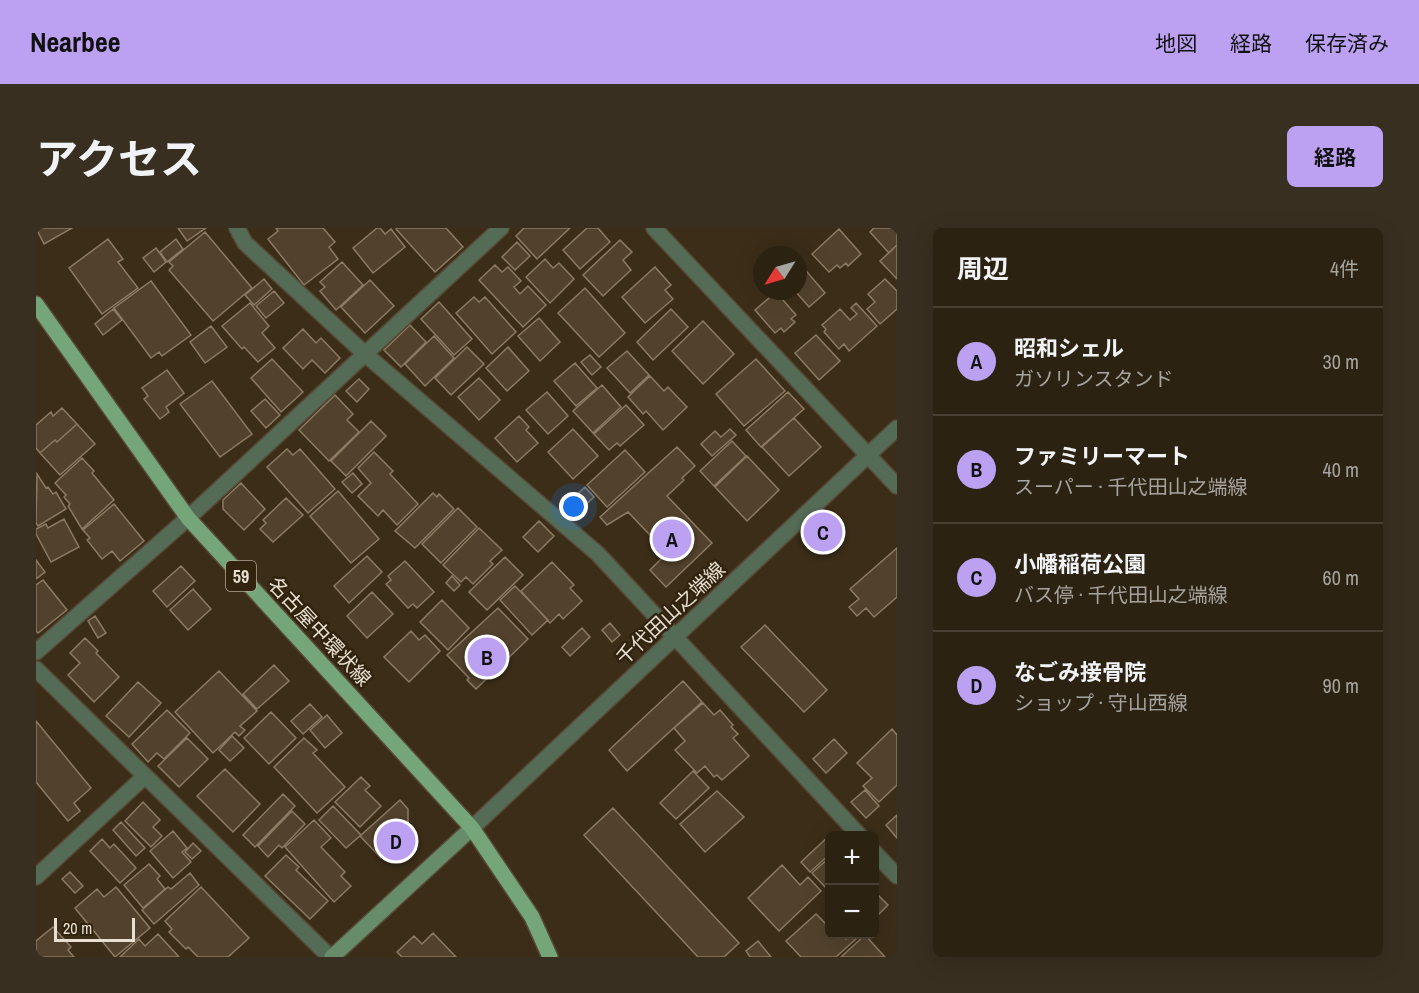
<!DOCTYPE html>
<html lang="ja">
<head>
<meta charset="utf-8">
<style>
	:root { --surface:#2c2212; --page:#382f20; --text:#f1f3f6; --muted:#a6a49f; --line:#483f32; --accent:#bca0f2 }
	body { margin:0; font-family:"Archivo Narrow","Noto Sans JP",sans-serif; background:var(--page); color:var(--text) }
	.controls { position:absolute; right:18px; bottom:18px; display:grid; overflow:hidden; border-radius:9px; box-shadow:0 6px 24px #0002 }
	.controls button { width:54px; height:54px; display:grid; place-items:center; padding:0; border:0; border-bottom:2px solid var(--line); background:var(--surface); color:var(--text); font:30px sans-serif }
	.compass { position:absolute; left:717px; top:18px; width:54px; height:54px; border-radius:50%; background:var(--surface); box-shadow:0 6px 24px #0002; rotate:233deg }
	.scale { position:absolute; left:18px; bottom:15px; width:81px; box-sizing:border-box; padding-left:6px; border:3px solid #e8dfd2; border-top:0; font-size:16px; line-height:21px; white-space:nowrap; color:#e8dfd2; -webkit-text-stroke:4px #31230e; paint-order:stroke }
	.you { position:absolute; left:538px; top:279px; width:21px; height:21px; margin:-15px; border:4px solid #fff; border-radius:50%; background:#1a73e8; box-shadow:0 0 0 9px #1a73e833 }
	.badge { display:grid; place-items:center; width:39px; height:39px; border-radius:50%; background:var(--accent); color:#111; font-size:20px; font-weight:700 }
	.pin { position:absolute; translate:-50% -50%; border:3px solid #fff; box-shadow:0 2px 6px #0006 }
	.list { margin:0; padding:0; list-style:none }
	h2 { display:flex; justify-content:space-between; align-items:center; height:78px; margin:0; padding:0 24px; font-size:26px }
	h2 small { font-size:20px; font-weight:400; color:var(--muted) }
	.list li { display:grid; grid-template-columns:39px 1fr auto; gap:18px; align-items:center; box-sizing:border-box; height:108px; padding:0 24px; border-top:2px solid var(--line) }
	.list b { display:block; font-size:22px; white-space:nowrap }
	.list p { margin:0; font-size:20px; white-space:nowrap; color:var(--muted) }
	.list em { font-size:20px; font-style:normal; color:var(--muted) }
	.map { position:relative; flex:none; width:861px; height:729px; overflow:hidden; border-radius:9px }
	header { display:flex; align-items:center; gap:36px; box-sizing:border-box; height:84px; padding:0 30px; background:var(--accent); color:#111 }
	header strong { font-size:28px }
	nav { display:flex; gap:33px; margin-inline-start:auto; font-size:21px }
	.intro { display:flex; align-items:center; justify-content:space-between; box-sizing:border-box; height:144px; padding:0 36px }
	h1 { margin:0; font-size:42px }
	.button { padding:15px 27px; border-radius:9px; background:var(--accent); color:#111; font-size:21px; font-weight:700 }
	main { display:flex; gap:36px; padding:0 36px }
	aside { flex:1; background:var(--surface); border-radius:9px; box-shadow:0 6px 24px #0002 }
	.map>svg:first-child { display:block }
	.building { fill:#52422d; stroke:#8c7a63; stroke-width:1.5 }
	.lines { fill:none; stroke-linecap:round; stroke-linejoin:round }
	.minor-casing { stroke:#574936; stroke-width:18 }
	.tertiary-casing { stroke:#574936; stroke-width:18 }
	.secondary-casing { stroke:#574936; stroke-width:18 }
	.primary-casing { stroke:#574936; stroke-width:18 }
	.minor { stroke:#546b56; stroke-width:15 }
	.tertiary { stroke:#546b56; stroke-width:15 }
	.secondary { stroke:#678c6a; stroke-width:15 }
	.primary { stroke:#75a67a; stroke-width:15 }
	.labels { text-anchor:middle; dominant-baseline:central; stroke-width:5; stroke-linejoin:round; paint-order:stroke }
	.shield { fill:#31230e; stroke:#b1a797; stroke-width:1.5 }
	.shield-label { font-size:18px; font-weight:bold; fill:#e8dfd2 }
	.street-label { font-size:20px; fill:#e8dfd2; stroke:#31230e }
</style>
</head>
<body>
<header>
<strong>Nearbee</strong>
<nav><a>地図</a><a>経路</a><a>保存済み</a></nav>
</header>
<div class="intro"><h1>アクセス</h1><a class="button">経路</a></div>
<main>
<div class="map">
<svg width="861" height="729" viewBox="0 0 861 729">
	<rect width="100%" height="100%" fill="#3b2d18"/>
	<path class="building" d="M0,0H36L8,16Z
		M142,0H170L151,13Z
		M240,0H287L299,14L293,19L302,31L268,57L232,11L242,3Z
		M341,0H344L349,6L355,1L369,19L337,45L317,20Z
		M361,0H410L427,19L399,44L360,1Z
		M488,0H534L501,31L480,8Z
		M551,0H562L574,14L544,41L527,22Z
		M838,0H861V17L853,25L834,4Z
		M803,1L825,26L812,38L810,35L804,40L801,37L793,44L776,26Z
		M169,4L216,60L177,93L133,42L137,38L133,34Z
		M72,11L87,31L82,34L102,60L66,86L33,40Z
		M140,11L147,21L131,34L124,24Z
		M584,12L596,24L587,32L595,42L567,68L547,47Z
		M481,14L494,28L479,42L466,29Z
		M861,17V51L844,33Z
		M120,20L130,34L118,44L107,30Z
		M509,31L517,40L523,35L538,51L514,75L490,49Z
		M306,34L327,57L300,82L284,63L289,59L284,54Z
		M459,37L466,44L472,39L485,53L478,59L484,66L492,58L510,77L487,99L443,52Z
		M766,38L789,65L773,79L759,63H762V41Z
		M619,39L635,57L629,62L637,71L609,95L586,69Z
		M228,51L236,61L218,77L209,67Z
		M849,51L861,63V81L844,96L831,81L839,74L832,66Z
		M334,52L358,78L329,105L305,79Z
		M115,53L155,107L126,128L123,124L115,130L78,80Z
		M549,60L589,105L563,129L522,85Z
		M238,63L248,75L230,90L220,78Z
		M740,64L760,87L755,91L759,94L748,104L745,100L739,105L719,82Z
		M438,69L443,74L449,69L480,104L456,126L420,85Z
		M403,74L436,111L418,127L385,91Z
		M214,75L233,98L226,105L239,120L222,134L208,119L206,121L186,98Z
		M820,75L841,98L813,123L808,116L803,121L788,104L790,101L786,97L804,81L814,92L821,86L815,80Z
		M77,81L86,92L67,107L59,96Z
		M635,81L652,99L617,132L601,114Z
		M503,90L524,114L504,133L482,108Z
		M667,93L698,126L667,156L636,123Z
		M374,97L390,114L365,139L348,122Z
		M175,98L191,119L169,135L154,114Z
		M267,101L280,115L285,110L304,130L289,145L276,132L267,141L247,120Z
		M780,107L804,133L783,152L759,125Z
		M398,108L418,130L389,158L369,136Z
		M431,119L448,136L415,167L399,150Z
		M472,119L493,143L471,163L450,140Z
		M591,123L613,147L594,165L571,140Z
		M554,127L565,139L556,147L545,134Z
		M236,131L267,164L245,184L215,150Z
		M720,131L749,163L708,198L680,166Z
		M539,135L561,160L540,178L518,153Z
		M131,142L148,165L130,179L133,184L124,191L108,171L112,168L106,160Z
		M614,148L628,163L632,159L651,179L627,202L610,183L607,186L592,169Z
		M443,150L464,172L443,192L422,169Z
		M323,151L333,161L321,174L310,163Z
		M176,153L216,206L184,229L144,176Z
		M566,157L585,179L557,205L537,183Z
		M511,164L532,188L512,206L490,182Z
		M752,164L768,181L725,219L710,202Z
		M299,167L317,186L311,192L323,204L293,233L263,202Z
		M229,171L244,187L230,200L215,183Z
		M590,177L608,197L584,218L581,215L573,222L558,206Z
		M26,180L41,196L21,214L19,212L4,225L0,220V197L15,184L17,188Z
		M483,188L493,199L490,202L502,215L481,234L459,210Z
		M758,190L785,219L753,248L726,219Z
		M335,193L350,208L310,248L295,233Z
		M41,196L59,216L24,247L4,225L19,212L21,214Z
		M537,201L562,228L537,251L512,224Z
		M694,201L700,207L676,228L665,216L679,203L685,209Z
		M696,213L710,228L678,258L664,243Z
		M641,219L659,238L646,250L648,252L631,268L676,315L630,359L614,342L631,325L592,284L571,297L564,289Z
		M251,221L257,227L264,221L299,261L272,285L231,239Z
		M589,222L609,244L571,279L551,257Z
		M338,224L357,243L354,246L382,276L361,297L347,282L342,288L322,268L335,255L322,240Z
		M711,228L743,262L711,293L679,259Z
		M46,230L58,243L56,245L78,272L46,301L32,278L34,276L28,269L30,267L19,255Z
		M317,245L326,256L316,265L306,254Z
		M1,246L10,260L12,259L17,266L20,264L30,281L2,298L0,295Z
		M205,255L229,281L208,302L187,281V272Z
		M549,259L558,269L542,284L533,274Z
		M302,263L343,311L315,335L274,288Z
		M397,265L401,269L403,266L418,281L379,320L359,303Z
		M250,270L267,287L237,314L224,301L230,295L227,292Z
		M78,276L108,313L84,333L76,323L66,331L51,312L54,310L47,302Z
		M422,280L441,299L405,335L386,316Z
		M28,291L43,319L15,334L0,306V301L10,296L12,300Z
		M503,293L518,308L502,324L487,309Z
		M443,300L466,322L454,333L457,336L437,356L430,349L425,354L407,337Z
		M861,320V369L838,389L830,380L821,388L813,379L823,371L814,361Z
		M331,328L346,344L313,375L298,358Z
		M469,329L487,347L451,382L433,364Z
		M0,332L9,344L0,351Z
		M369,333L398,364L381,380L377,376L372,380L350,356L355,352L352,348Z
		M516,334L538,357L534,360L546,373L527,391L523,386L514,395L485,363Z
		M145,338L159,353L131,379L117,363Z
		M416,348L424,357L418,363L410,355Z
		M7,352L31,382L2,405L0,403V357Z
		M479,358L512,392L496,407L464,372Z
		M157,361L175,381L152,402L134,382Z
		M336,364L357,386L331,410L311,388Z
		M406,372L433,400L412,422L384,394Z
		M462,380L492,411L440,461L431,452L433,450L411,427Z
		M59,388L70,405L62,410L52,393Z
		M574,395L584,407L576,414L566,402Z
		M729,397L791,462L768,484L705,419Z
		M546,400L554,409L534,428L526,419Z
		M375,403L383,412L389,407L404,423L373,454L348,429Z
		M49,410L62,423L60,425L83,449L58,474L32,447L44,435L34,425Z
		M238,437L253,453L221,481L207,466Z
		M183,443L221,483L204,498L209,502L203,508L199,504L177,525L139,484Z
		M647,453L666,474L591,543L573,522Z
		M102,454L125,475L93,509L70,488Z
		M667,475L678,487L684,482L697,497L695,499L702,506L697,510L713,528L686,552L681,547L678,549L669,538L661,545L639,522L649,513L638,500Z
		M274,476L286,489L267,506L255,493Z
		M131,482L154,505L128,531L121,525L112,534L96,516Z
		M235,484L260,510L233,536L208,510Z
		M291,487L306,505L289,520L274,502Z
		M0,493L55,560L38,575L44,583L32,593L0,554Z
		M856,501L861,507V557L843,574L827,558L836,550L821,535Z
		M196,508L208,520L194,533L183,522Z
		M151,510L172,531L143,559L122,538Z
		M268,510L281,522L277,525L309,559L281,585L238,539Z
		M798,511L811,525L790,545L777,531Z
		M189,541L224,576L197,604L161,568Z
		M657,543L673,560L640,591L624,575Z
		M325,549L334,558L329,562L345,578L324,599L299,574Z
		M829,562L843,578L830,590L815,574Z
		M681,563L708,589L669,624L644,596Z
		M247,566L259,578L219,619L207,607Z
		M364,572L372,581V606L345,630L324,608Z
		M107,574L124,592L117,599L126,608L115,619L89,593Z
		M297,578L325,607L310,620L283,592Z
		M577,580L703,715L688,729H662L548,607Z
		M256,583L269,596L246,620L243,617L232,629L222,618Z
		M861,587V610L850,597Z
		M278,592L295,610L285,619L309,644L305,648L315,658L298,674L249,619Z
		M85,594L109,620L100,628L77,602Z
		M137,603L151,620L146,624L155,634L137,650L114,623Z
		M796,605L799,608H794V626L774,644L765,634Z
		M66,611L74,620L78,616L100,640L84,655L54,623Z
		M157,615L165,623L156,631L149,624Z
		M250,627L263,639L260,642L292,673L274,691L229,648Z
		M794,629V659L791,661L776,645Z
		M113,636L124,648L121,651L129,661L107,680L88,657Z
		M746,637L764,657L772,649L785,663L743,703L712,670Z
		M34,644L47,658L39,665L26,651Z
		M154,645L163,657L118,696L106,682L132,659L135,661Z
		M80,659L114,700L79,729L39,680L61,661L68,669Z
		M165,659L213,710L192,729H162L152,719L150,721L133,704L136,701L129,693Z
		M838,663L852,677L838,691Z
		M780,686L794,700V706H805L810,711L817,706L821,710L800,729H765L750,713Z
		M17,699L35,719L32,722L38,729H0V713Z
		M397,705L420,729H366L361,724L378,708L386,716Z
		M122,706L143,729H84L103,711L109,718Z
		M829,707L849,729H805Z
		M722,713L735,729H714L710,723Z"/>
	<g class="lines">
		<defs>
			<path id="minor" d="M201,0L209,15L329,126L562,326L824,608
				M618,0L861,258
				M0,424L152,290L465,0
				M0,441L294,729
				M838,624L861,648
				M0,649L108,549"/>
			<path id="tertiary" d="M436,600L861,200"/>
			<path id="secondary" d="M296,729L436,600"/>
			<path id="primary" d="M0,76L152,290L436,600L496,689L514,729"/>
		</defs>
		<use href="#minor" class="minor-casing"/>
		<use href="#tertiary" class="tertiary-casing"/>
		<use href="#secondary" class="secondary-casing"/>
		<use href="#primary" class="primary-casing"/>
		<use href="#minor" class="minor"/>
		<use href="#tertiary" class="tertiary"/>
		<use href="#secondary" class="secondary"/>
		<use href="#primary" class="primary"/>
	</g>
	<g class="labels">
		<rect class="shield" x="190" y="333" width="30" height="30" rx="4.5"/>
		<g class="shield-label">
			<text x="205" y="348">59</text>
		</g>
		<g class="street-label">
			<text transform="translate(634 385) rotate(-43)">千代田山之端線</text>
			<text transform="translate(284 403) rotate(47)">名古屋中環状線</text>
		</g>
	</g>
</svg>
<div class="controls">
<button>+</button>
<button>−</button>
</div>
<svg class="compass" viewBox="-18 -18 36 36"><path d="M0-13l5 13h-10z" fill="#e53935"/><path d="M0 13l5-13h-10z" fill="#a6a49f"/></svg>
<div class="scale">20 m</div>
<div class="you"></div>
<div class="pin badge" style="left:636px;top:311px">A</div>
<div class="pin badge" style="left:451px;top:429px">B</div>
<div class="pin badge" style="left:787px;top:304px">C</div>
<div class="pin badge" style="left:360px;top:613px">D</div>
</div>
<aside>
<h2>周辺<small>4件</small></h2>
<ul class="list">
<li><span class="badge">A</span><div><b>昭和シェル</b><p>ガソリンスタンド</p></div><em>30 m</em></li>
<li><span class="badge">B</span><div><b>ファミリーマート</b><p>スーパー · 千代田山之端線</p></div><em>40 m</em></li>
<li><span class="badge">C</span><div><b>小幡稲荷公園</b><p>バス停 · 千代田山之端線</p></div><em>60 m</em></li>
<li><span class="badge">D</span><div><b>なごみ接骨院</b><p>ショップ · 守山西線</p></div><em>90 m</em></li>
</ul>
</aside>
</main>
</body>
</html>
